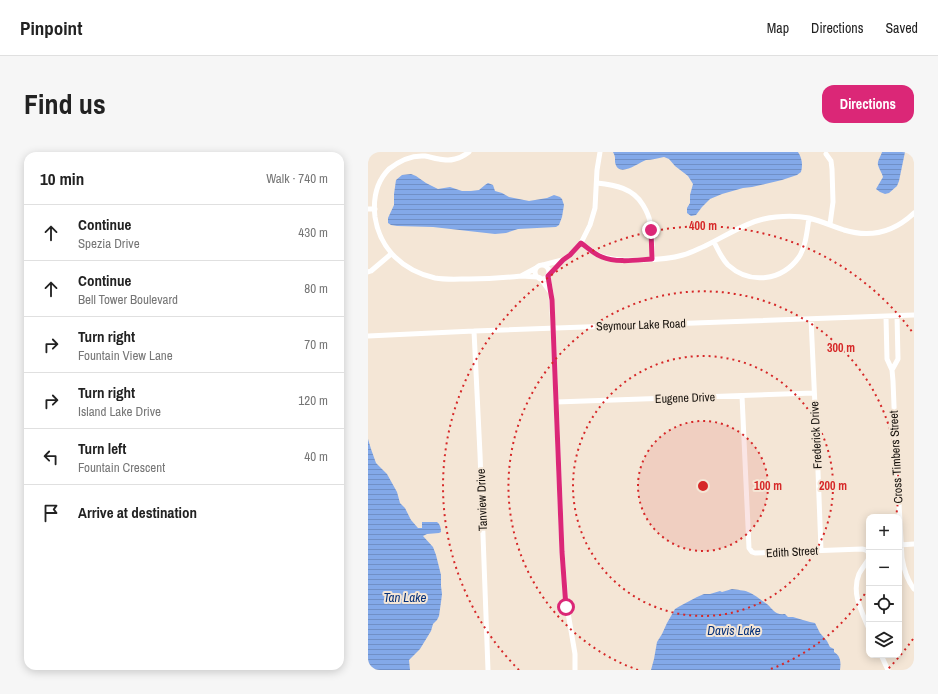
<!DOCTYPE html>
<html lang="en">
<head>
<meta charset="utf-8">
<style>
	:root { --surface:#fff; --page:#f6f6f6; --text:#222; --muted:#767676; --line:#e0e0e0; --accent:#db2777 }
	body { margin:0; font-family:"Archivo Narrow",sans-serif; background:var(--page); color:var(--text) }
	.controls { position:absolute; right:12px; bottom:12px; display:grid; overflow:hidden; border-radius:8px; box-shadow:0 2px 10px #0003 }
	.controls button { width:36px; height:36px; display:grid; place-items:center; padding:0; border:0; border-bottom:1px solid var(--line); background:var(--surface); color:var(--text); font:20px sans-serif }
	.stop { position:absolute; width:12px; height:12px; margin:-9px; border:3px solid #db2777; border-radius:50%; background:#fff }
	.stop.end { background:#db2777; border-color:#fff; box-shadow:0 1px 4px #0008 }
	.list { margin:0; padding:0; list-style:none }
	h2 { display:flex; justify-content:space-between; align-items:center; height:52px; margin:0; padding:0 16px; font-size:17px }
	h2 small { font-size:13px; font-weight:400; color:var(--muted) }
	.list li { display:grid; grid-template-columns:26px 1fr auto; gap:12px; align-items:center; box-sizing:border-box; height:56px; padding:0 16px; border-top:1px solid var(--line) }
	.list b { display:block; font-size:15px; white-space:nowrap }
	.list p { margin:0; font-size:13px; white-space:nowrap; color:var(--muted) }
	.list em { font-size:13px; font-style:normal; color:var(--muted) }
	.icon { flex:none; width:22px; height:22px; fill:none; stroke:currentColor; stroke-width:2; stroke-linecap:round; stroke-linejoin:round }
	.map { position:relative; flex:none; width:546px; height:518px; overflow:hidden; border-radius:12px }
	header { display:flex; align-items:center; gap:24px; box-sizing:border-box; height:56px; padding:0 20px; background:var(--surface); border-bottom:1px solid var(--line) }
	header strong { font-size:19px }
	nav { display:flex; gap:22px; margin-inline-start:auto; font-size:14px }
	.intro { display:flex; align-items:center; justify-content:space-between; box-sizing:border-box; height:96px; padding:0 24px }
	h1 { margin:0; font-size:28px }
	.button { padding:10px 18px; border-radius:12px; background:var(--accent); color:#fff; font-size:14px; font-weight:700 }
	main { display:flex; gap:24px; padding:0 24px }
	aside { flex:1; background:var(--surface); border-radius:12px; box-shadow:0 2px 10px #0003 }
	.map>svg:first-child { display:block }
	.water { fill:url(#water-rules) }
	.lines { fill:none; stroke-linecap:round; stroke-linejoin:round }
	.minor { stroke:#fff; stroke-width:5 }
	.route { stroke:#db2777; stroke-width:5 }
	.ring { fill:none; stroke:#d62828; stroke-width:2; stroke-dasharray:2 4 }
	.labels { text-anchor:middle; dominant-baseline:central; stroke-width:4; stroke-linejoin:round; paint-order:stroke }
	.street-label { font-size:12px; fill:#17120d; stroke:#f4e6d6 }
	.water-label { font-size:13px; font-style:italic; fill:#053079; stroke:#f4e6d6 }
	.centre { fill:#d62828; stroke:#f4e6d6; stroke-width:2 }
	.ring-label { font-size:12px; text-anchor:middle; font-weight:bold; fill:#d62828; stroke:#f4e6d6; stroke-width:4; stroke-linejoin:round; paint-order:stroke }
</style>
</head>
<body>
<header>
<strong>Pinpoint</strong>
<nav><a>Map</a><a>Directions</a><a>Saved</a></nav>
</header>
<div class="intro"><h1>Find us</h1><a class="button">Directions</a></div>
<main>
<aside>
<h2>10 min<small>Walk · 740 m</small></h2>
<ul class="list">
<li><svg class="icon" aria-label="ahead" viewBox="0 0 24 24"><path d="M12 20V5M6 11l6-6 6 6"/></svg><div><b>Continue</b><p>Spezia Drive</p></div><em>430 m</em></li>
<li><svg class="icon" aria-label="ahead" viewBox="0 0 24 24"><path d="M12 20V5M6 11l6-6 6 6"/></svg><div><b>Continue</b><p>Bell Tower Boulevard</p></div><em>80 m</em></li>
<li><svg class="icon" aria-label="right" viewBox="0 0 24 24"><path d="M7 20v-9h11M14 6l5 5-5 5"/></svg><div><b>Turn right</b><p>Fountain View Lane</p></div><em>70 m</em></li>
<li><svg class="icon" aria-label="right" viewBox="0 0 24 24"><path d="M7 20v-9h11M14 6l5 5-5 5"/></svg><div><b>Turn right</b><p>Island Lake Drive</p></div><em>120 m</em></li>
<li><svg class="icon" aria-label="left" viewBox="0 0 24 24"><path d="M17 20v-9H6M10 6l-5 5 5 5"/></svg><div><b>Turn left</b><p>Fountain Crescent</p></div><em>40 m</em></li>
<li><svg class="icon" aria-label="arrive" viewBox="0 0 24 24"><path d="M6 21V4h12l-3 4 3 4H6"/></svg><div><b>Arrive at destination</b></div></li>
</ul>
</aside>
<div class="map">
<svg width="546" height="518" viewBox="0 0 546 518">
	<defs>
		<pattern id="water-rules" width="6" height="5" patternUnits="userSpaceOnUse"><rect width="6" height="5" fill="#83a9e9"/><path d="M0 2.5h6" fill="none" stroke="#7090c7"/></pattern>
	</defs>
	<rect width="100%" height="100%" fill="#f4e6d6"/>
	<path class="water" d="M245,0H430C434,6 435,13 433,20L429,23L414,28L384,35L375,36L354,42L342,47L334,55L328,63L323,64L319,61V56L322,51V43L325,32L320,24L307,14L301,7L296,5C290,6 283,8 278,8C270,11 250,27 247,10C247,9 247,7 247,6C247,4 246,2 245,0Z
		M514,0H537L531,29L529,34L521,41L517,42L512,40L508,37L515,25C514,21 511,17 510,13C509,9 513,4 514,0Z
		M43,22L48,24L58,31L70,37L82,35L94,39H103L111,38L117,33L120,31L125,33L127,39L134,41L141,45L161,49L179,46L186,43L192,45L194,47L196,53L194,65L191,73L188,75L150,77L138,81L127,82L65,75L29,74L23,73L20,71V66L26,53V42L28,28L34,23Z
		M0,287L3,297L8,311L19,322L29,340L32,351L37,356L43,368L50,376H54V370H69C72,372 73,376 73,380L71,381L59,382L55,384L65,395L68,403L73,423V434L74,442L73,450L71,464L69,468L65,472L63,479L52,497L41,508L42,518H0Z
		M364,437C369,438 376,438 380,440C386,442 394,449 399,452C406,458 406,463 417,462L420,465H425L435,468L442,470L447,471L452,481L459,489L462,495L466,497V500C473,504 473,511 472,518H283L286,507L289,490L294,482L299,471L307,457L312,454L329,445L336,442H342L352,439L354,440Z"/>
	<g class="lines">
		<path class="minor" d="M101,0C97,3 92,6 87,7C77,10 67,6 57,4C44,3 31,9 21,17C8,30 5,48 7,65C12,98 36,119 67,126C78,128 90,127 101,127C118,127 135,126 153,124
			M458,2L463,9L464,17L465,50L462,72
			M229,31C247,33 265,36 275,53C278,58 281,64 282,70C285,82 284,95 284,107
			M0,57H7
			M346,90C350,98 354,107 360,113C382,133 414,129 431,105C438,94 439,79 441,66
			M213,91C220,96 226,101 233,104C249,111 298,108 315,103C323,101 330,97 337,94C360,83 382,67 408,65C419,64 430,64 441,66C453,69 464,74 476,78C502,86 526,80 546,61
			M167 120a7 7 0 1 1 14 0a7 7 0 1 1-14 0Z
			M175,113L194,108
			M168,116L153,124L170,125
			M0,120L3,119L23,102
			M181,122L195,108L202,103L213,91L222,73L227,56L229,18L232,0
			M172,126L183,141L180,124
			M183,141L186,195L194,400L198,449L207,502V518
			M518,165L519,207L524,218L525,229L527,278L534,406C536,418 539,428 546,437
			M443,167L450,319L453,398
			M106,179L112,302L120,518
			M0,184L106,179L546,163
			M524,218L530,207L529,164
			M374,244L381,396L384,400L387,401L494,397L498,398L501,401
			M188,250L446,241
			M531,393L546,392
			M501,406C498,412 494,416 491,422C483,441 494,460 501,477
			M513,503L520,518"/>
	</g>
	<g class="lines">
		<path class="route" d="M198,455L194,400L184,148L180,124L195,108L202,103L213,91C220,96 226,102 234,105C249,111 268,108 284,107L283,78"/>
	</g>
	<circle cx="335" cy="334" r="65" fill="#d62828" fill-opacity=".12"/>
	<g class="ring">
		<circle cx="335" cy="334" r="65"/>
		<circle cx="335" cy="334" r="130"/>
		<path d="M500 437A195 195 0 0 1 400 518M270 518A195 195 0 1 1 528 365"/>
		<path d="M545 487A260 260 0 0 1 519 518M151 518A260 260 0 1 1 545 181"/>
	</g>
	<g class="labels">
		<g class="street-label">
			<text transform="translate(273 173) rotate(-2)">Seymour Lake Road</text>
			<text transform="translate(317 246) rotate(-2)">Eugene Drive</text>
			<text transform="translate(448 283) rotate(-93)">Frederick Drive</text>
			<text transform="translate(528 305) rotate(-93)">Cross Timbers Street</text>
			<text transform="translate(114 348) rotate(-92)">Tanview Drive</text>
			<text transform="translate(424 400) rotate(-3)">Edith Street</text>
		</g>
		<g class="water-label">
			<text x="37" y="445">Tan Lake</text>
			<text x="366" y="478">Davis Lake</text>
		</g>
	</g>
	<circle cx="335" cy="334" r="6" class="centre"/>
	<g class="ring-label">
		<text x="335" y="78">400 m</text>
		<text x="473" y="200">300 m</text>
		<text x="400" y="338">100 m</text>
		<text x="465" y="338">200 m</text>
	</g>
</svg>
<div class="controls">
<button>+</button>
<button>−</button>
<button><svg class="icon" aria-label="locate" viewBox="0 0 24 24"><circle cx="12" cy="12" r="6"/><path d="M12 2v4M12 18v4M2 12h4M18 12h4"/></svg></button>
<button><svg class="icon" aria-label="layers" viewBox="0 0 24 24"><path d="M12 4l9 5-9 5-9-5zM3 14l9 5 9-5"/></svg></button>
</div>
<div class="stop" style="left:198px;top:455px"></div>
<div class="stop end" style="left:283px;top:78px"></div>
</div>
</main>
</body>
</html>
